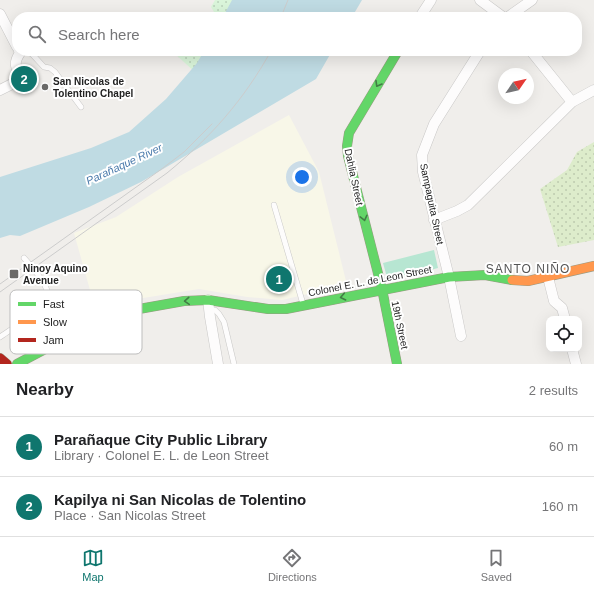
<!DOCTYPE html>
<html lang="en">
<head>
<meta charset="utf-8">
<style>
	:root { --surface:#fff; --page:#f6f6f6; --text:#202124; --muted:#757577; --line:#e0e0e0; --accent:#0f766e }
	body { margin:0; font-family:Arial,sans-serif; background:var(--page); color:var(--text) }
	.controls { position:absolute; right:12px; bottom:12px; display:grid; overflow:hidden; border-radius:8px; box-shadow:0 4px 16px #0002 }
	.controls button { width:36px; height:36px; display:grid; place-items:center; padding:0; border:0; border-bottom:1px solid var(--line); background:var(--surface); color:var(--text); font:20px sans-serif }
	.compass { position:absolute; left:498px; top:68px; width:36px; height:36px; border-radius:50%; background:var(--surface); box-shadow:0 4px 16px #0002; rotate:56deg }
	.you { position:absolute; left:302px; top:177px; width:14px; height:14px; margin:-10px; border:3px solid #fff; border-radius:50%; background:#1a73e8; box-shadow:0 0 0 6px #1a73e833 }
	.badge { display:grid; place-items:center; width:26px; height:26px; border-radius:50%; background:var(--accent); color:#fff; font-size:13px; font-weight:700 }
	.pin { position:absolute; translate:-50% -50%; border:2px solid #fff; box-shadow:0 1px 4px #0006 }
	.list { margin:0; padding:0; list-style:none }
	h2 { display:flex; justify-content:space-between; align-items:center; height:52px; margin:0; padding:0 16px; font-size:17px }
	h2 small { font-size:13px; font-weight:400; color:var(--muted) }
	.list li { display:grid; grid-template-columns:26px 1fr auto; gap:12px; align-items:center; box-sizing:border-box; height:60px; padding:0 16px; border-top:1px solid var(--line) }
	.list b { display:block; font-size:15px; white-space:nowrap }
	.list p { margin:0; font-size:13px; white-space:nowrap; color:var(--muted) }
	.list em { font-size:13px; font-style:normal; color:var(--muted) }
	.icon { flex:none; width:22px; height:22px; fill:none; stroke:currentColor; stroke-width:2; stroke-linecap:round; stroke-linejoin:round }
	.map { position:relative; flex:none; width:594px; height:364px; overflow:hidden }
	.search { position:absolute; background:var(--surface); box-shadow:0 4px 16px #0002; left:12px; right:12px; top:12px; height:44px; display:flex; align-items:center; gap:10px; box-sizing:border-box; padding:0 14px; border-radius:16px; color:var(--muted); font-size:15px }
	.sheet { height:172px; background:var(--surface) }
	nav { display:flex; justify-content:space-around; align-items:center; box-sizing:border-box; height:56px; border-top:1px solid var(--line); background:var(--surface); font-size:11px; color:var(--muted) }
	nav a { display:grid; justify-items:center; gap:2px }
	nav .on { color:var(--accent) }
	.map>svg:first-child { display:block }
	.education { fill:#f8f7e8 }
	.grass { fill:url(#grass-dots) }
	.park { fill:url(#park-dots) }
	.pitch { fill:#b7e6d2 }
	.water { fill:#bfdbe3 }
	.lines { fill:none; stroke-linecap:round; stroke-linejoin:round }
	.lane-casing { stroke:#c9c8c7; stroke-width:6 }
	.street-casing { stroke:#c9c8c7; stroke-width:11 }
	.fast-casing { stroke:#999a82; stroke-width:10 }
	.slow-casing { stroke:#999a82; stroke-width:10 }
	.jam-casing { stroke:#999a82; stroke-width:10 }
	.lane { stroke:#fdfcfc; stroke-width:5 }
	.street { stroke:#fdfcfc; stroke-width:10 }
	.fast { stroke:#63d668; stroke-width:9 }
	.slow { stroke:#ff974d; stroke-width:9 }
	.jam { stroke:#b3261e; stroke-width:9 }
	.tram { stroke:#ccc; stroke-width:1 }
	.oneway { stroke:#427c45 }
	.poi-dot { fill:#6a6968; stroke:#fff; stroke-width:1.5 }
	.labels { text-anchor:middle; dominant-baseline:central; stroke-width:4; stroke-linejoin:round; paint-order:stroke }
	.poi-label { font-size:10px; font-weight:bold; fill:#222; stroke:#fff; text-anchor:start }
	.street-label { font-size:10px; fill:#222; stroke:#fff }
	.water-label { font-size:11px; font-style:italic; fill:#4a7aab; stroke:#fff }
	.quarter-label { font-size:12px; letter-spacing:1px; fill:#555; stroke:#fff }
	.key { fill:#fff; stroke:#bdbdbd; stroke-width:1 }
	.key-label { font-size:11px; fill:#222 }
</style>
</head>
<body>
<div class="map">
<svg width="594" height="364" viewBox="0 0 594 364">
	<defs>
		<pattern id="grass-dots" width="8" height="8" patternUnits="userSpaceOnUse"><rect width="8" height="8" fill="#ddeccb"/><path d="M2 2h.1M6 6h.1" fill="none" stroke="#bdcaae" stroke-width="1.8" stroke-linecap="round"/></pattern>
		<pattern id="park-dots" width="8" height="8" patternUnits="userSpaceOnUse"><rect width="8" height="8" fill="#daf5da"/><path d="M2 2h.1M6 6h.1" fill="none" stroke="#bbd2bb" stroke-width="1.8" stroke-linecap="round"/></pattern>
	</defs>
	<rect width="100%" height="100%" fill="#f0eeeb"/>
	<path class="education" d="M289,115L319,172L347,285L282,300L247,297L199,289L137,299L97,315L74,233L116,217L178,177Z"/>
	<path class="grass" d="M594,142V240L558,247L540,189L567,170L577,152Z"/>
	<path class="park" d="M215,0H239L229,17H217L211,7Z
		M176,51H206L196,73L174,53Z"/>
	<path class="pitch" d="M434,250L438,268L388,281L383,263Z"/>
	<path class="water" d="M232,0H362L352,17H223Z
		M204,51H332L316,79L141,182L89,207L20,236L10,235L0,238V177L91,148L129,132L166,99L197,63Z"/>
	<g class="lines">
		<defs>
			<path id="lane" d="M20,53L26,52L32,54L44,67L50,68L55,72L81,107
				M274,205L303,304
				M210,310H215L219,314L224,322L234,364
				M0,337C10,330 42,310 47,300C48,297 48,294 47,291C45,281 31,266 24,258"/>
			<path id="street" d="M480,0L503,17
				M0,14L17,47
				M420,17L431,0
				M508,17L532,0
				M531,51L572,102
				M0,90L20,80V78C16,67 13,63 20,53L19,51
				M434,220L457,211L468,205L572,102L594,90
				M548,277L554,301L562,308L565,319
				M208,300L210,317L218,364
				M461,336L449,277L423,172L422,155L434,124L480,51
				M572,349L576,364"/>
			<path id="fast" d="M17,364L49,347L105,320L139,309L184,301L208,300L268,309H286L449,277L485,275L512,280
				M397,364L382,289L348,156L347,146L349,133L398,51"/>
			<path id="slow" d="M512,280L528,281L594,266"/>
			<path id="jam" d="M0,358L7,364"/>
		</defs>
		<use href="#lane" class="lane-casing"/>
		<use href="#street" class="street-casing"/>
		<use href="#fast" class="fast-casing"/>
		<use href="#slow" class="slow-casing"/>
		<use href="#jam" class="jam-casing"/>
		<use href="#lane" class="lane"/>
		<use href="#street" class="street"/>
		<use href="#fast" class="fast"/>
		<use href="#slow" class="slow"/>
		<use href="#jam" class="jam"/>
		<path class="tram" d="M281,17L288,0
			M0,284L163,168L184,152L212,124
			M0,292L167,173C211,137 243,101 271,51"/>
	</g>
	<defs><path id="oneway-chevron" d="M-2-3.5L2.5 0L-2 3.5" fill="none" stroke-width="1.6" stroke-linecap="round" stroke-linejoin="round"/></defs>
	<g class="oneway">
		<use href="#oneway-chevron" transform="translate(378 84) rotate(120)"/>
		<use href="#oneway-chevron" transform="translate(364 218) rotate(76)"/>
		<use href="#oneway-chevron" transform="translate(343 297) rotate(168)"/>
		<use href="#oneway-chevron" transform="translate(187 301) rotate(176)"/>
	</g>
	<g class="poi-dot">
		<circle cx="45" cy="87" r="4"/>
		<rect x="9" y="269" width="10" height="10" rx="2"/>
	</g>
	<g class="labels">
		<g class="poi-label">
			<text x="53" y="81">San Nicolas de<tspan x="53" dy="12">Tolentino Chapel</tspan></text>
			<text x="23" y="268">Ninoy Aquino<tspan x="23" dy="12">Avenue</tspan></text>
		</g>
		<g class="street-label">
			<text transform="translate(354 177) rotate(78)">Dahlia Street</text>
			<text transform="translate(432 204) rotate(78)">Sampaguita Street</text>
			<text transform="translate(370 281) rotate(-11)">Colonel E. L. de Leon Street</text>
			<text transform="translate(400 325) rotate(78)">19th Street</text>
		</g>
		<g class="water-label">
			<text transform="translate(124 164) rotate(-25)">Parañaque River</text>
		</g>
		<g class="quarter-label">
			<text x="528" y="269">SANTO NIÑO</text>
		</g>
	</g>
	<rect x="10" y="290" width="132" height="64" rx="6" class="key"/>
	<rect x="18" y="302" width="18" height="4" fill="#63d668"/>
	<rect x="18" y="320" width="18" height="4" fill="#ff974d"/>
	<rect x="18" y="338" width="18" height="4" fill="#b3261e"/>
	<g class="key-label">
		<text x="43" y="308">Fast</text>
		<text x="43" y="326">Slow</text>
		<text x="43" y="344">Jam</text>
	</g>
</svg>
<div class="controls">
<button><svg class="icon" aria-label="locate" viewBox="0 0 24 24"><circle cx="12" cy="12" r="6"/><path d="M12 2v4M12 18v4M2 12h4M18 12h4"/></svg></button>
</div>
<svg class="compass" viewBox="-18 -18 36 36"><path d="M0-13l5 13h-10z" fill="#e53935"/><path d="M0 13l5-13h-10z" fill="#757577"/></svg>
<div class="you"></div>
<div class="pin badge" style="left:279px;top:279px">1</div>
<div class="pin badge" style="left:24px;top:79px">2</div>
<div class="search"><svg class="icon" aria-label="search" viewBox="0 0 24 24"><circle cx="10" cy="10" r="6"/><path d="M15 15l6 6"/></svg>Search here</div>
</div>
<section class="sheet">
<h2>Nearby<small>2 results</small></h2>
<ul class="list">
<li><span class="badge">1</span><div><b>Parañaque City Public Library</b><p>Library · Colonel E. L. de Leon Street</p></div><em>60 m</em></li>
<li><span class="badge">2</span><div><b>Kapilya ni San Nicolas de Tolentino</b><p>Place · San Nicolas Street</p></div><em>160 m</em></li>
</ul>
</section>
<nav>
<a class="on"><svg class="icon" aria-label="map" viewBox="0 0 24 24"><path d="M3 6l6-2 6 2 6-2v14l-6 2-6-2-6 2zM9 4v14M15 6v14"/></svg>Map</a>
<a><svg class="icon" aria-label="directions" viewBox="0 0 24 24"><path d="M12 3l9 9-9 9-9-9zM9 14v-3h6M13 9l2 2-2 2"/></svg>Directions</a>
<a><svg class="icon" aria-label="saved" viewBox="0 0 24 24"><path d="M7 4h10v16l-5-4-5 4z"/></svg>Saved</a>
</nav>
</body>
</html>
